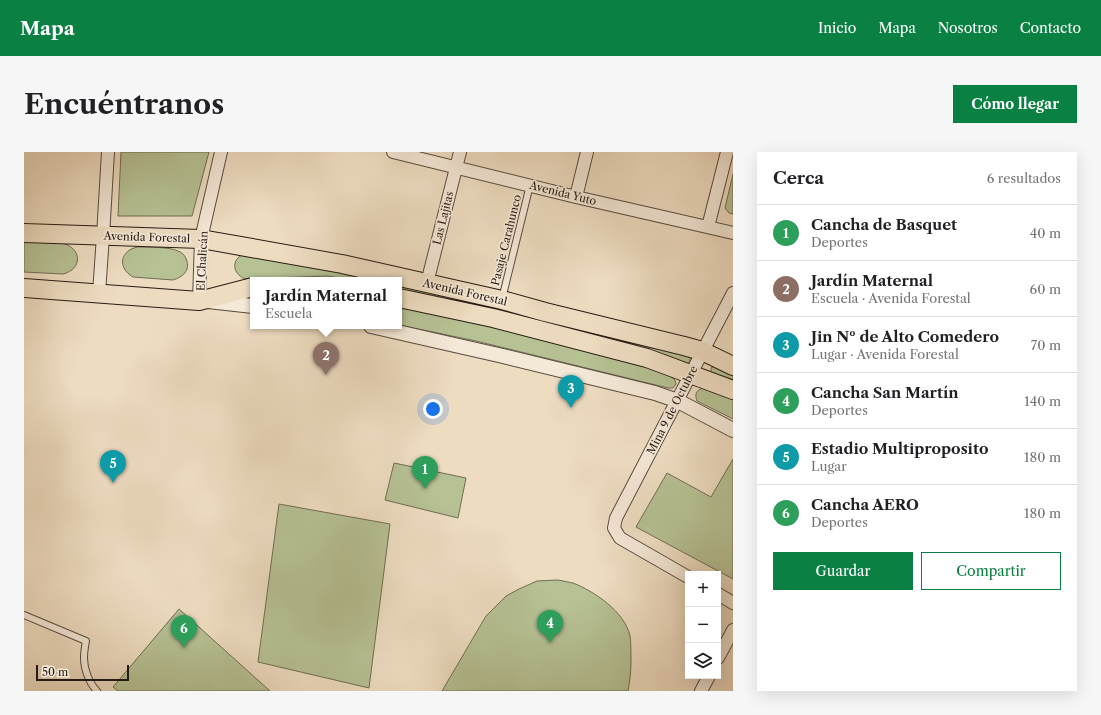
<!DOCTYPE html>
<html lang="es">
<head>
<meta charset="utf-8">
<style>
	:root { --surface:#fff; --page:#f6f6f6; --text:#202124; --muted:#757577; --line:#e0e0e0; --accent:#0b8043 }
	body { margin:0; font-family:"Libre Caslon Text",serif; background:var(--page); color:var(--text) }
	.controls { position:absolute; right:12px; bottom:12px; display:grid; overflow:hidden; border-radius:0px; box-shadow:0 4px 16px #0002 }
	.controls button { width:36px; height:36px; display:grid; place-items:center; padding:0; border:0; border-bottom:1px solid var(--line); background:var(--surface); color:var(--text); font:20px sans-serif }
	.scale { position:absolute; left:12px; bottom:10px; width:93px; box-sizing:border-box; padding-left:4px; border:2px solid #261c14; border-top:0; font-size:11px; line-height:14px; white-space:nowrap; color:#261c14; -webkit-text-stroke:3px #f4e8d7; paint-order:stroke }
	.you { position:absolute; left:409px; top:257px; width:14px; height:14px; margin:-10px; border:3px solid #fff; border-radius:50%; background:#1a73e8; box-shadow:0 0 0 6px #1a73e833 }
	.badge { display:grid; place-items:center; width:26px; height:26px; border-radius:50%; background:var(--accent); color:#fff; font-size:13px; font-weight:700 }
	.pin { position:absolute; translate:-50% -33px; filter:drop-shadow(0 1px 2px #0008) }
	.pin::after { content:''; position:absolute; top:21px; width:14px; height:12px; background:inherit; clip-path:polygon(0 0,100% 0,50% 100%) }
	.popup { position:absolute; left:226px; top:125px; width:152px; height:52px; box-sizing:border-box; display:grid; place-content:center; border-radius:0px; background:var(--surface); filter:drop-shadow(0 1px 3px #0005); font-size:13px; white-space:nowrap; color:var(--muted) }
	.popup b { font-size:15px; color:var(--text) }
	.popup::after { content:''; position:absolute; left:50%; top:100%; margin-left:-8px; border:8px solid transparent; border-top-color:var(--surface) }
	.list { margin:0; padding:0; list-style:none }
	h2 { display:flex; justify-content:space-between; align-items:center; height:52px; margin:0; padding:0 16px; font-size:17px }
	h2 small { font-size:13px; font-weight:400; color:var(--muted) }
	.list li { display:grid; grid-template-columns:26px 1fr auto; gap:12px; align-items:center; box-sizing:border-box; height:56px; padding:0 16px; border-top:1px solid var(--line) }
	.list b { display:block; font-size:15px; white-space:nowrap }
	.list p { margin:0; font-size:13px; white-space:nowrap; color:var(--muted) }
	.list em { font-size:13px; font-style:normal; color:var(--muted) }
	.actions { display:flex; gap:8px; padding:12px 16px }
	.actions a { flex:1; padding:9px 0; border:1px solid var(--accent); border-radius:0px; text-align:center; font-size:14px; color:var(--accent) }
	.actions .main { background:var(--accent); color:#fff }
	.icon { flex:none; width:22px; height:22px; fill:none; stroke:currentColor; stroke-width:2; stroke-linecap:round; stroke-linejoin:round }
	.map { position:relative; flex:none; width:709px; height:539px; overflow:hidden; border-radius:0px }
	header { display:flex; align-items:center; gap:24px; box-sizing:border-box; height:56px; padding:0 20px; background:var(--accent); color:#fff }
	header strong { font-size:19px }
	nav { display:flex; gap:22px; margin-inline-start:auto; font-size:14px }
	.intro { display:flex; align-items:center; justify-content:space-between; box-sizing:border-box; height:96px; padding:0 24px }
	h1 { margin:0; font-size:28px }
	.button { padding:10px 18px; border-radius:0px; background:var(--accent); color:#fff; font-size:14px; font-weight:700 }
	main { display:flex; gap:24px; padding:0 24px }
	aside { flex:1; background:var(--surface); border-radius:0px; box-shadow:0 4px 16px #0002 }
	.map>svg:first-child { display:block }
	.green { fill:#b6c194; stroke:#6e6e54 }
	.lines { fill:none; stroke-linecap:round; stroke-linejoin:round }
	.service-casing { stroke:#584c3f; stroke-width:8 }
	.minor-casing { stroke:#584c3f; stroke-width:14 }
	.tertiary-casing { stroke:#584c3f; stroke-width:16 }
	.primary-casing { stroke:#261c14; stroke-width:20 }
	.service { stroke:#f4e8d7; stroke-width:6 }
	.minor { stroke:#f4e8d7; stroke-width:12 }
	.tertiary { stroke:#f4e8d7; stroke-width:14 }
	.primary { stroke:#eedcc1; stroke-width:18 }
	.labels { text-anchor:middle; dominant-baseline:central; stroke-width:3.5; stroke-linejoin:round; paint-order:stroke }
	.street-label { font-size:11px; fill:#261c14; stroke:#f4e8d7 }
</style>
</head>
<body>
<header>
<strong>Mapa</strong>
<nav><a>Inicio</a><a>Mapa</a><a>Nosotros</a><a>Contacto</a></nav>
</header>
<div class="intro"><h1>Encuéntranos</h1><a class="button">Cómo llegar</a></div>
<main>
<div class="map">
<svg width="709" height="539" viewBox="0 0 709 539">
	<rect width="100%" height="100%" fill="#eedcc1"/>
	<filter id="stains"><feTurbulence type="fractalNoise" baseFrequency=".005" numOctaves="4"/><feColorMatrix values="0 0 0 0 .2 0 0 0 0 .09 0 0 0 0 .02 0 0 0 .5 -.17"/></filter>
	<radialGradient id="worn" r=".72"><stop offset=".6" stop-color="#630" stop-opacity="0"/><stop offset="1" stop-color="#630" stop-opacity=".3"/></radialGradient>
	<path class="green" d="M97,0H185L168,64H94Z
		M709,22V62L705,61L701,56Z
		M0,90L38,91C58,96 59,117 39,122L0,120Z
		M114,95C123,95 147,95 154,99C161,101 165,110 163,117C161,123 155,126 149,128L109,125C93,116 96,98 114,95Z
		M223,101L351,128H324L304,124L221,127C207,121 207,105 223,101Z
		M375,133L459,152L665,203C667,207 666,210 663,212L643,207L601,191L515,170L375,139Z
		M375,153L454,170L590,204L644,222L651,228L652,232L649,236H644L452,189L375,173Z
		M690,214L709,222V231L687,221V216Z
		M680,236L709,246V267L673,249C670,242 673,237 680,236Z
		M709,307V427L612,375L643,321L687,345Z
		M370,311L442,326L434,366L361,348Z
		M255,352L366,372L345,536L234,510Z
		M534,428C539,429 544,430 549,431C570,439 601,460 606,484C607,492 607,501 607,509C607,519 606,529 604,539H418L462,464L482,444L495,437L513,429Z
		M155,457L246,539H94L89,535Z"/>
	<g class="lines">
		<defs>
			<path id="service" d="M478,147L506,33
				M0,463L62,489C61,494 60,500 60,506C60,517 65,531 73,539"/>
			<path id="minor" d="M369,0L552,45L709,81
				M552,45L563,0
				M684,75L703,0
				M403,131L436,0
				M75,141L79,84L84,0
				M175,149L177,87L197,0
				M664,425L596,386L590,376L592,366L709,141
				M694,442L709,451
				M694,506L709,478
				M677,539L685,524"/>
			<path id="tertiary" d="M184,149L229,154
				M347,174L479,204L631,241L654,249L709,278"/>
			<path id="primary" d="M0,81L177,87L318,112L478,148L521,160L660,194L678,199L709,214
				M0,136L175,149L229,135
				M375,146L469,166L623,206L709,238"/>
		</defs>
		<use href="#service" class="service-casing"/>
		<use href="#minor" class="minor-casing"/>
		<use href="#tertiary" class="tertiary-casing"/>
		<use href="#primary" class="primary-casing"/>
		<use href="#service" class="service"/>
		<use href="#minor" class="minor"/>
		<use href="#tertiary" class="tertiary"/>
		<use href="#primary" class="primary"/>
	</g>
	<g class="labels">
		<g class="street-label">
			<text transform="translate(539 41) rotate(14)">Avenida Yuto</text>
			<text transform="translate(419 66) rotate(-76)">Las Lajitas</text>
			<text transform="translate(123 85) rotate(2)">Avenida Forestal</text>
			<text transform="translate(482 88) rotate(-76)">Pasaje Carahunco</text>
			<text transform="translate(178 109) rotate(-87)">El Chalicán</text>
			<text transform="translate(441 140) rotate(13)">Avenida Forestal</text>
			<text transform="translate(648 258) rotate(-63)">Mina 9 de Octubre</text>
		</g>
	</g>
	<rect width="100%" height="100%" filter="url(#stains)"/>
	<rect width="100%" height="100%" fill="url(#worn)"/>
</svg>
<div class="controls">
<button>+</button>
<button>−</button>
<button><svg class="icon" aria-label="layers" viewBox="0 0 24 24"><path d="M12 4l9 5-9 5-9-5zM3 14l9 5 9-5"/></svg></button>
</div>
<div class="scale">50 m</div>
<div class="you"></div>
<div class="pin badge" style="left:401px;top:337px;background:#2e9e5b">1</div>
<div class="pin badge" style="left:302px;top:223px;background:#8d6e63">2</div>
<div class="popup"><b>Jardín Maternal</b>Escuela</div>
<div class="pin badge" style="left:547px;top:256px;background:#0f9aa8">3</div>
<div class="pin badge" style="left:526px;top:491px;background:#2e9e5b">4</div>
<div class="pin badge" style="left:89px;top:331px;background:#0f9aa8">5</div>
<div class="pin badge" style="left:160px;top:496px;background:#2e9e5b">6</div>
</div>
<aside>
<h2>Cerca<small>6 resultados</small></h2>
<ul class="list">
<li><span class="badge" style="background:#2e9e5b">1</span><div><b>Cancha de Basquet</b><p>Deportes</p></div><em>40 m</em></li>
<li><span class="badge" style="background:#8d6e63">2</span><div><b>Jardín Maternal</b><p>Escuela · Avenida Forestal</p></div><em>60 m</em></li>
<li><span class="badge" style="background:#0f9aa8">3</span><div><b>Jin Nº de Alto Comedero</b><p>Lugar · Avenida Forestal</p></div><em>70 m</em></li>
<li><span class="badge" style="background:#2e9e5b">4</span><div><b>Cancha San Martín</b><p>Deportes</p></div><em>140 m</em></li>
<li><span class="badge" style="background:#0f9aa8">5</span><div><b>Estadio Multiproposito</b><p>Lugar</p></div><em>180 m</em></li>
<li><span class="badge" style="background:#2e9e5b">6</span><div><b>Cancha AERO</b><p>Deportes</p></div><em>180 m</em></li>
</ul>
<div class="actions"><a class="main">Guardar</a><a>Compartir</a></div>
</aside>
</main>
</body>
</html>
